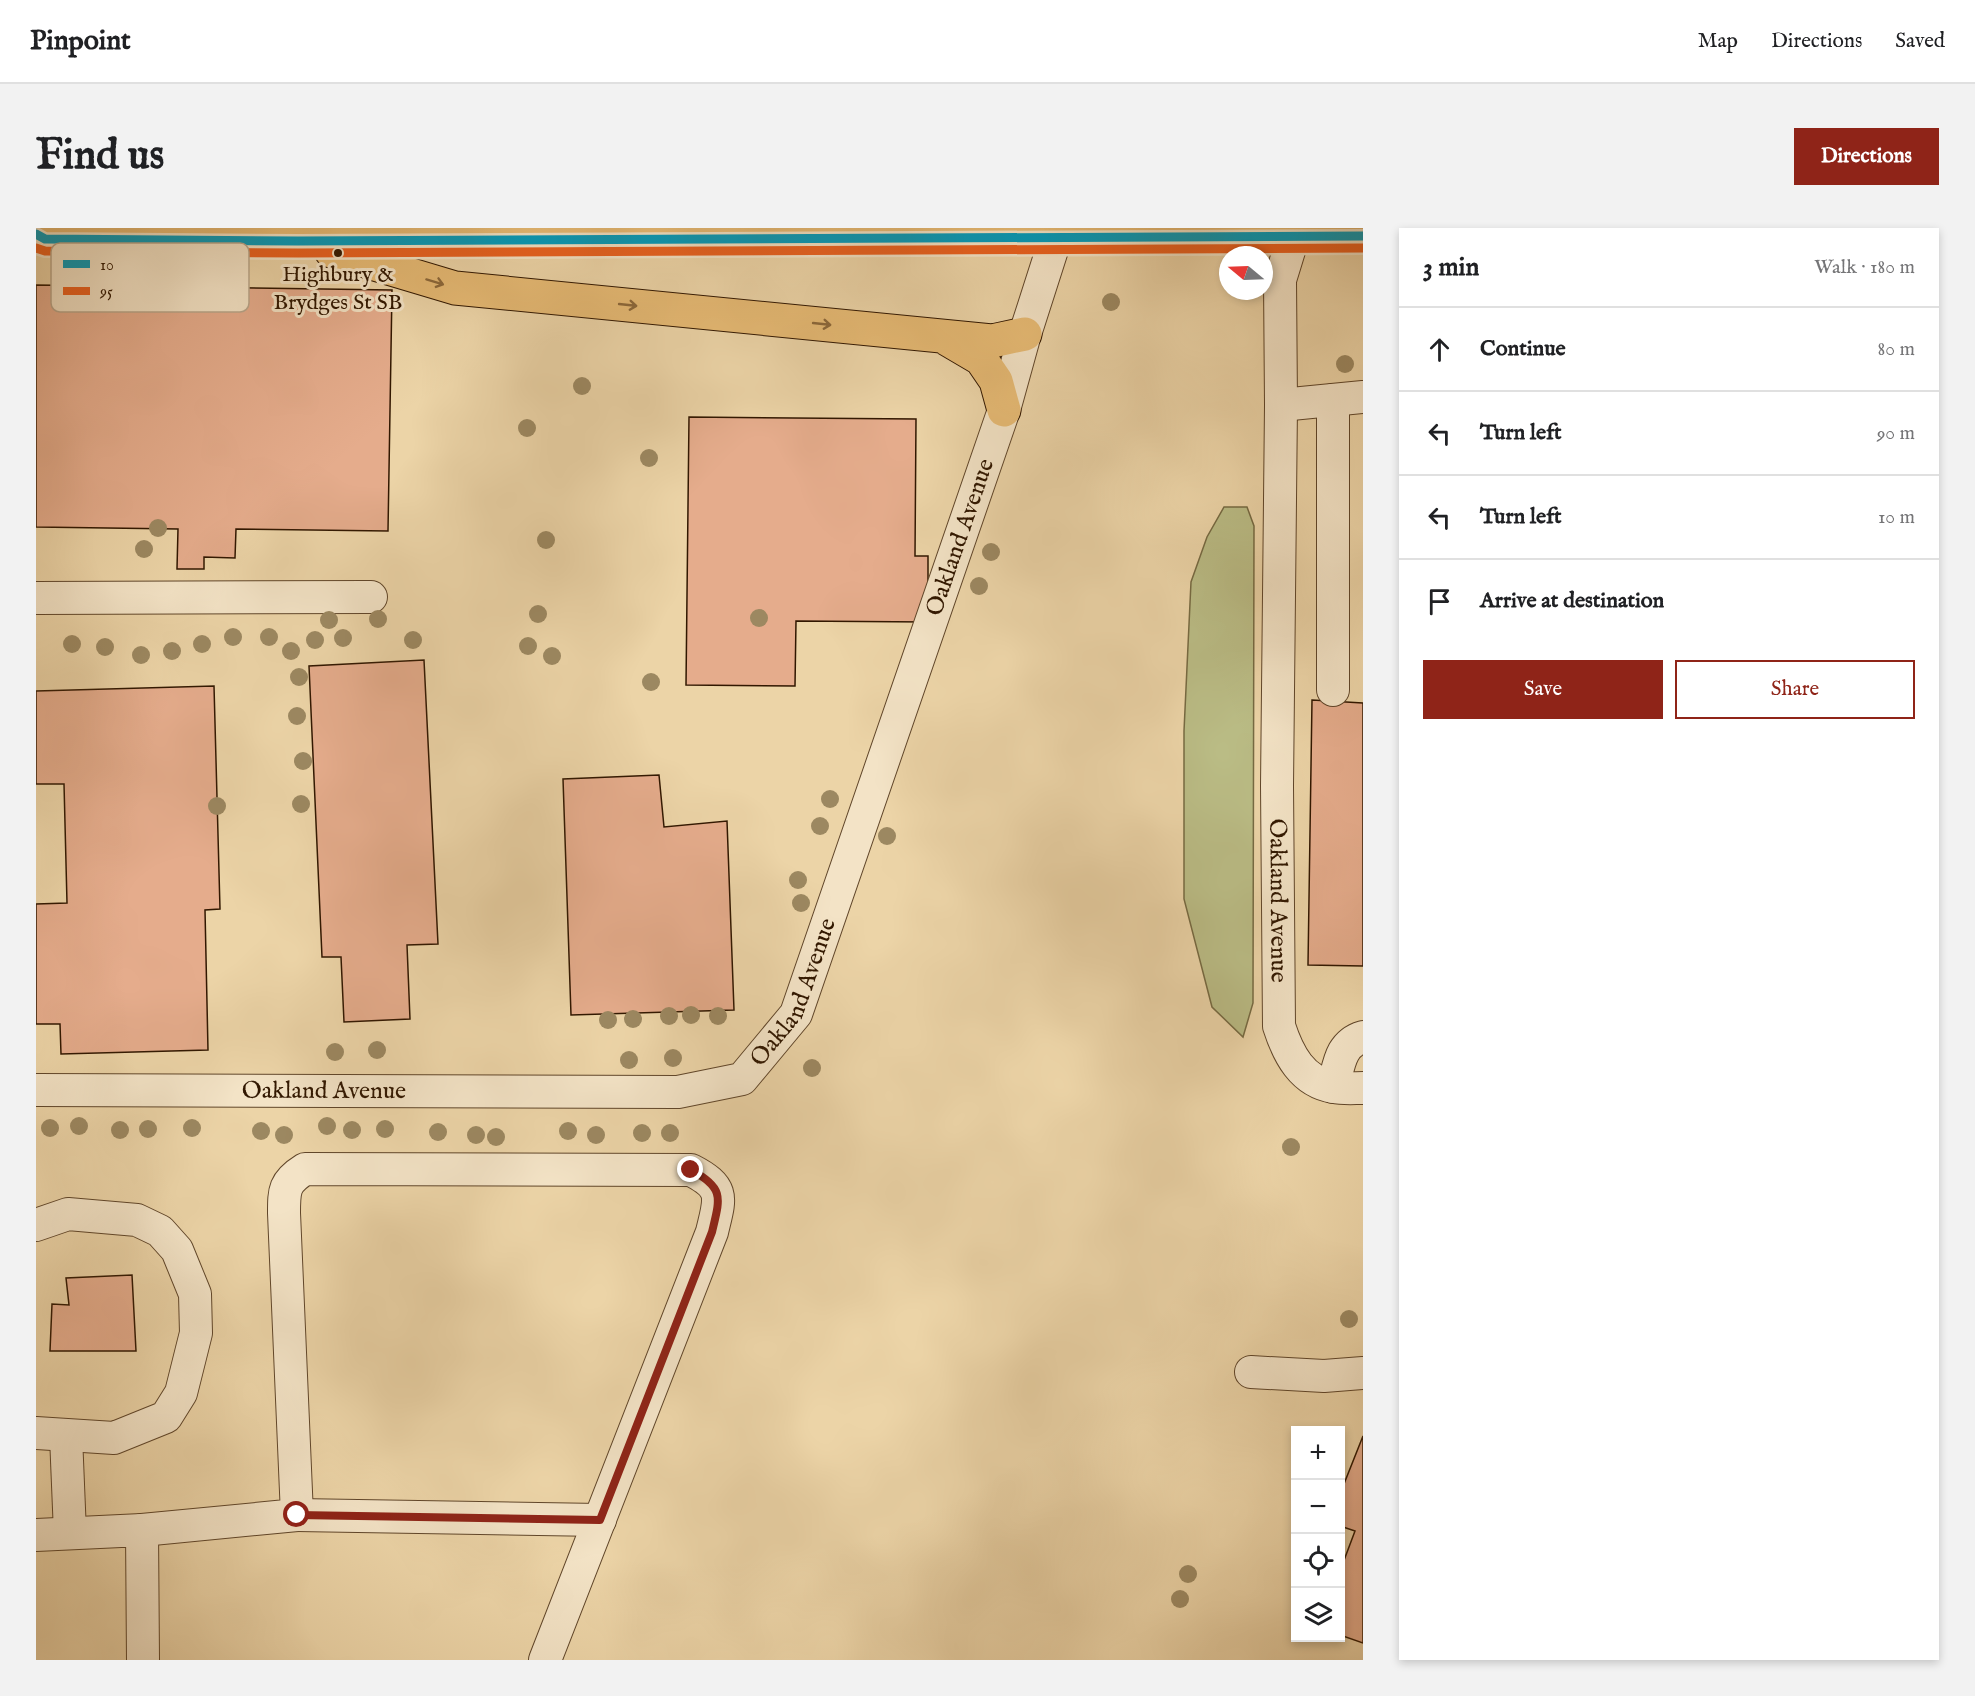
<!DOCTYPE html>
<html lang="en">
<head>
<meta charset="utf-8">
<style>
	:root { --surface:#fff; --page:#f2f2f2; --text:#202124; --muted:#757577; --line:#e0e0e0; --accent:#8f2418 }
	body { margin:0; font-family:"IM FELL English",serif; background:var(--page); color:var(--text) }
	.controls { position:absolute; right:18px; bottom:18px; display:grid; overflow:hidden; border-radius:0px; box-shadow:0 3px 9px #0003 }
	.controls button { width:54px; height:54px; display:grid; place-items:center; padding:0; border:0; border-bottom:2px solid var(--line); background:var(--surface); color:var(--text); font:30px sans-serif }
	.compass { position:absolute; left:1183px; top:18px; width:54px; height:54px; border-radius:50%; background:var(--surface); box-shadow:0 3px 9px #0003; rotate:289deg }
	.stop { position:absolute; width:18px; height:18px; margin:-14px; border:4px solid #8f2418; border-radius:50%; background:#fff }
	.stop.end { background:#8f2418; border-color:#fff; box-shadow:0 2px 6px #0008 }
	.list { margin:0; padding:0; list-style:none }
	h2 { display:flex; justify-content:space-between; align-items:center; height:78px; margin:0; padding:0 24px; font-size:26px }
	h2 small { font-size:20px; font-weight:400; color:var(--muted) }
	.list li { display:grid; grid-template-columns:39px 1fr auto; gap:18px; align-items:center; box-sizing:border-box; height:84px; padding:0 24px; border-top:2px solid var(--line) }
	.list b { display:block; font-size:22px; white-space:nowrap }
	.list em { font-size:20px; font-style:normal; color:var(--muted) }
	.actions { display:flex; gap:12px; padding:18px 24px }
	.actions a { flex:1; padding:14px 0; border:2px solid var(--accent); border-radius:0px; text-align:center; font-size:21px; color:var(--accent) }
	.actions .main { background:var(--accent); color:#fff }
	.icon { flex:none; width:33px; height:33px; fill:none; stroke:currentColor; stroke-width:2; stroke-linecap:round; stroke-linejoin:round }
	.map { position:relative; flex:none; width:1327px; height:1432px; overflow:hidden; border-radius:0px }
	header { display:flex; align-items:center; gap:36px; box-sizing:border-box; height:84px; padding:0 30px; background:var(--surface); border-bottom:2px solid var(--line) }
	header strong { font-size:28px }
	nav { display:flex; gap:33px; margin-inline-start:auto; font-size:21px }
	.intro { display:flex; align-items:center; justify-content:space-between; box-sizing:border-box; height:144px; padding:0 36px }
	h1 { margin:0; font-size:42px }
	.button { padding:15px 27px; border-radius:0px; background:var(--accent); color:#fff; font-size:21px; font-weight:700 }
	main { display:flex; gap:36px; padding:0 36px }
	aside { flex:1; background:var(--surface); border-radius:0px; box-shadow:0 3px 9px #0003 }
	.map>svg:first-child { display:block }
	.green { fill:#babc85; stroke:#766a42; stroke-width:1.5 }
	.building { fill:#e5ac8c; stroke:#311700; stroke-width:1.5 }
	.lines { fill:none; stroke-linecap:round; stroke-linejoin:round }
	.minor-casing { stroke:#60462a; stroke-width:34 }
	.major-casing { stroke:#311700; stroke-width:35 }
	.minor { stroke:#f3e3c6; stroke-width:32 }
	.major { stroke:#e6ba74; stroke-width:33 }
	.major-bridge-casing { stroke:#311700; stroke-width:35; stroke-linecap:butt }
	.major-bridge { stroke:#e6ba74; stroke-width:33 }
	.bus-1-casing { stroke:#f3e3c6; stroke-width:14 }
	.bus-2-casing { stroke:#f3e3c6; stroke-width:14 }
	.bus-1 { stroke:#059ab9; stroke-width:9 }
	.bus-2 { stroke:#e86120; stroke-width:9 }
	.tree { fill:#9c8861 }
	.oneway { stroke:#8c683a }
	.route { stroke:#8f2418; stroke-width:8 }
	.bus-dot { fill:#311700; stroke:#f3e3c6; stroke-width:2 }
	.labels { text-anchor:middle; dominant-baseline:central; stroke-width:6; stroke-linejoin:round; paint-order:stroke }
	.bus-label { font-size:22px; fill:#311700; stroke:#f3e3c6 }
	.street-label { font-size:24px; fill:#311700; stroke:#f3e3c6 }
	.key { fill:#f3e3c6; stroke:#b9a68b; stroke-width:1.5 }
	.key-label { font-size:16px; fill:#311700 }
</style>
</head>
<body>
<header>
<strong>Pinpoint</strong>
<nav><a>Map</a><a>Directions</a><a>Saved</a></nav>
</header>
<div class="intro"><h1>Find us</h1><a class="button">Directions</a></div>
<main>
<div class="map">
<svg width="1327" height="1432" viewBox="0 0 1327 1432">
	<rect width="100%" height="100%" fill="#ecd4a7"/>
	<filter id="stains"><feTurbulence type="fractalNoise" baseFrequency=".00333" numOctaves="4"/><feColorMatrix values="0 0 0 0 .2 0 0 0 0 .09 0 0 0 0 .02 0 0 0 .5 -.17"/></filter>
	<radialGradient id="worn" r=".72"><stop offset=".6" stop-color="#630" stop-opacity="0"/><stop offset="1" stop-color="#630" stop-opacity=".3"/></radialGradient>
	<path class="green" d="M1188,279H1211L1218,298L1217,775L1207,809L1176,779L1148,671V503L1155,354L1171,309Z"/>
	<path class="building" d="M0,57L356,62L352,303L200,301L199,330L168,329V341H141L142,301L0,299Z
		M653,189L880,191L879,328H892V394L760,393L759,458L650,457Z
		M388,432L402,716L371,717L374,791L308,794L305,729H286L273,438Z
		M178,458L184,681L169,682L172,822L25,826L24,796H0V676L31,675L28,556H0V463Z
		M1276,472L1327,475V738L1272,737Z
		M623,547L628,599L691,593L698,782L535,787L527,551Z
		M96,1047L100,1123H14L16,1076L33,1077L30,1050Z
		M1327,1208V1415L1304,1407V1343L1319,1303L1304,1298V1266Z"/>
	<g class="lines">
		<defs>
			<g id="minor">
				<path id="s1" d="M1260,0L1244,52L1245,177L1241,558L1243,798C1252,826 1266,854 1298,859C1307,861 1318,860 1327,860"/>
				<path d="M1245,177L1327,169"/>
				<path d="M0,370L335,369"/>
				<path d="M1297,462V172"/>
				<path d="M1297,859C1303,839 1303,816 1327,809"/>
				<path id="s2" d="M0,862L642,864L706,851L760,786L968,182L989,106L1023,0"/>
				<path d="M0,997L32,986L101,992L124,1003L141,1022L159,1066L160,1105L145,1165L130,1189L78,1210L0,1205"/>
				<path d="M1215,1144L1288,1148L1327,1145"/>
				<path d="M30,1208L34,1305"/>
				<path d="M261,1287L564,1292"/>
				<path d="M106,1302L261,1287L248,985C248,962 248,954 269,941L655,942C690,960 684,970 676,1004L509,1432"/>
				<path d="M0,1307L106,1302L107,1432"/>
			</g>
			<path id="major" d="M0,6L9,11L262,13L931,9
				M295,23L419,60L956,113L989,106
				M911,111L945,131L960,153L968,182"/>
		</defs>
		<use href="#minor" class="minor-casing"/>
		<use href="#major" class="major-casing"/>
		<use href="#minor" class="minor"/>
		<use href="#major" class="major"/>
		<defs>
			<path id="major-bridge" d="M931,9L1327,8"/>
		</defs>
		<use href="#major-bridge" class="major-bridge-casing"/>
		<use href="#major-bridge" class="major-bridge"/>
		<defs>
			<path id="bus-1" d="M0,6L9,11L262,13L1327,8"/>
			<path id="bus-2" d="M0,20L9,23L262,25L1327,20"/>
		</defs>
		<use href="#bus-1" class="bus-1-casing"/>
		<use href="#bus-2" class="bus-2-casing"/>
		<use href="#bus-1" class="bus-1"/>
		<use href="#bus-2" class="bus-2"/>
	</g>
	<g class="tree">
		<circle cx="1075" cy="74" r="9"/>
		<circle cx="1309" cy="136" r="9"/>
		<circle cx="546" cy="158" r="9"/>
		<circle cx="491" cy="200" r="9"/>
		<circle cx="613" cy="230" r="9"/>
		<circle cx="122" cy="300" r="9"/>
		<circle cx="510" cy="312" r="9"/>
		<circle cx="108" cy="321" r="9"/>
		<circle cx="955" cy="324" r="9"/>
		<circle cx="943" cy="358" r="9"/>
		<circle cx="502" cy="386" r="9"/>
		<circle cx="723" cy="390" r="9"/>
		<circle cx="342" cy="391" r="9"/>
		<circle cx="293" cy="392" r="9"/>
		<circle cx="197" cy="409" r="9"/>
		<circle cx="233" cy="409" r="9"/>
		<circle cx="307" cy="410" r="9"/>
		<circle cx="279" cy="412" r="9"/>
		<circle cx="377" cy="412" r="9"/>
		<circle cx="36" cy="416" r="9"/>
		<circle cx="166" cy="416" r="9"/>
		<circle cx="492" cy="418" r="9"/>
		<circle cx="69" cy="419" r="9"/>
		<circle cx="136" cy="423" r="9"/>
		<circle cx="255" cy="423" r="9"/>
		<circle cx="105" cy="427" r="9"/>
		<circle cx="516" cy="428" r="9"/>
		<circle cx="263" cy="449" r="9"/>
		<circle cx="615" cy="454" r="9"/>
		<circle cx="261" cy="488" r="9"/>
		<circle cx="267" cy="533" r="9"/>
		<circle cx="794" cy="571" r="9"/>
		<circle cx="265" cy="576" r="9"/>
		<circle cx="181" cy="578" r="9"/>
		<circle cx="784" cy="598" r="9"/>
		<circle cx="851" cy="608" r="9"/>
		<circle cx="762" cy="652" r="9"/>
		<circle cx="765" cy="675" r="9"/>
		<circle cx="655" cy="787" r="9"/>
		<circle cx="633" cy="788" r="9"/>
		<circle cx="682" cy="788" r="9"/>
		<circle cx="597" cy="791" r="9"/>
		<circle cx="572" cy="792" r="9"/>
		<circle cx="341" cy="822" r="9"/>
		<circle cx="299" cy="824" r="9"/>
		<circle cx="637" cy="830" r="9"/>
		<circle cx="593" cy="832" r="9"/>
		<circle cx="776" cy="840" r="9"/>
		<circle cx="43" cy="898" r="9"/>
		<circle cx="291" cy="898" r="9"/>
		<circle cx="14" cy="900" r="9"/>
		<circle cx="156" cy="900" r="9"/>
		<circle cx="112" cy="901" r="9"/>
		<circle cx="349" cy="901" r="9"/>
		<circle cx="84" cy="902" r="9"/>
		<circle cx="316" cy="902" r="9"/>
		<circle cx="225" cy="903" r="9"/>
		<circle cx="532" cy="903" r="9"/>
		<circle cx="402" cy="904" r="9"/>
		<circle cx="606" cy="905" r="9"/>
		<circle cx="634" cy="905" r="9"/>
		<circle cx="248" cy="907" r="9"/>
		<circle cx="440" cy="907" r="9"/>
		<circle cx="560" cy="907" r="9"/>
		<circle cx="460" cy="909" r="9"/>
		<circle cx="1255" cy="919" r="9"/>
		<circle cx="1313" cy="1091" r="9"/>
		<circle cx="1152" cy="1346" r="9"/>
		<circle cx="1144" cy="1371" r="9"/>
	</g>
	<defs><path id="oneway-shaft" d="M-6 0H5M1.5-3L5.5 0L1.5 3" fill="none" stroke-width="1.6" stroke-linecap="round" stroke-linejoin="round" transform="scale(1.5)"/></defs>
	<g class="oneway">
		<use href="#oneway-shaft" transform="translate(399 54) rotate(17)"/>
		<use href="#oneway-shaft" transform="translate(592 77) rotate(6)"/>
		<use href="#oneway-shaft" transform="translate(786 96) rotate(6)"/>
	</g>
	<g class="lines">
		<path class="route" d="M261,1287L564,1292L676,1004C684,970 689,960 655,942"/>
	</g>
	<circle class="bus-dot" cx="302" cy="25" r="5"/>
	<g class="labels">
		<g class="bus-label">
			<text x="302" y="47">Highbury &amp;<tspan x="302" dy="28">Brydges St SB</tspan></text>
		</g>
		<g class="street-label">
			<text stroke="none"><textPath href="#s2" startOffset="1296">Oakland Avenue</textPath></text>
			<text stroke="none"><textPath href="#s1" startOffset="675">Oakland Avenue</textPath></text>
			<text stroke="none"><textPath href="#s2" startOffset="810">Oakland Avenue</textPath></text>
			<text stroke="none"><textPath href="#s2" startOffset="288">Oakland Avenue</textPath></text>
		</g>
	</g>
	<rect x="15" y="15" width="198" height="69" rx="9" class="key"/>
	<rect x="27" y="32" width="27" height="8" fill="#059ab9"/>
	<rect x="27" y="59" width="27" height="8" fill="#e86120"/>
	<g class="key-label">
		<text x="64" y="42">10</text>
		<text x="64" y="69">95</text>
	</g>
	<rect width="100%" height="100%" filter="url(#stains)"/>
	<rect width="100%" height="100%" fill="url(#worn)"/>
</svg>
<div class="controls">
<button>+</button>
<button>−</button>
<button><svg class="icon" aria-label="locate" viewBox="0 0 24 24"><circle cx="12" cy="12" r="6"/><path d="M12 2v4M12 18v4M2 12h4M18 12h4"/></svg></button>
<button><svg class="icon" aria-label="layers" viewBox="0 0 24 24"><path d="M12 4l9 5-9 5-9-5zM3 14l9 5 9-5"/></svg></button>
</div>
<svg class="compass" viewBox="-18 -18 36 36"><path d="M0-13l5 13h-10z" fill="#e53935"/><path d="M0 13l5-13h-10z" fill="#757577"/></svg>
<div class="stop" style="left:261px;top:1287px"></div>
<div class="stop end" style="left:655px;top:942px"></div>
</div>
<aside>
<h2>3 min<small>Walk · 180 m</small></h2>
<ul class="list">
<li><svg class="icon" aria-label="ahead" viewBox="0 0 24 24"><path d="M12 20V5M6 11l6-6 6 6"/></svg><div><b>Continue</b></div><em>80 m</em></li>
<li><svg class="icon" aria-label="left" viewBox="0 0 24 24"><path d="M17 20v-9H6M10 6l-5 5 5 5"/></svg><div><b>Turn left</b></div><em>90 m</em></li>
<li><svg class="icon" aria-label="left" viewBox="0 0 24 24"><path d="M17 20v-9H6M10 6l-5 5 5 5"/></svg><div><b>Turn left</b></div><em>10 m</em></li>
<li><svg class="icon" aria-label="arrive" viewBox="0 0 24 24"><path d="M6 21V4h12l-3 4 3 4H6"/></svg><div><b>Arrive at destination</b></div></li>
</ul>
<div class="actions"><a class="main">Save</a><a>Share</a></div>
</aside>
</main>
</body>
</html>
